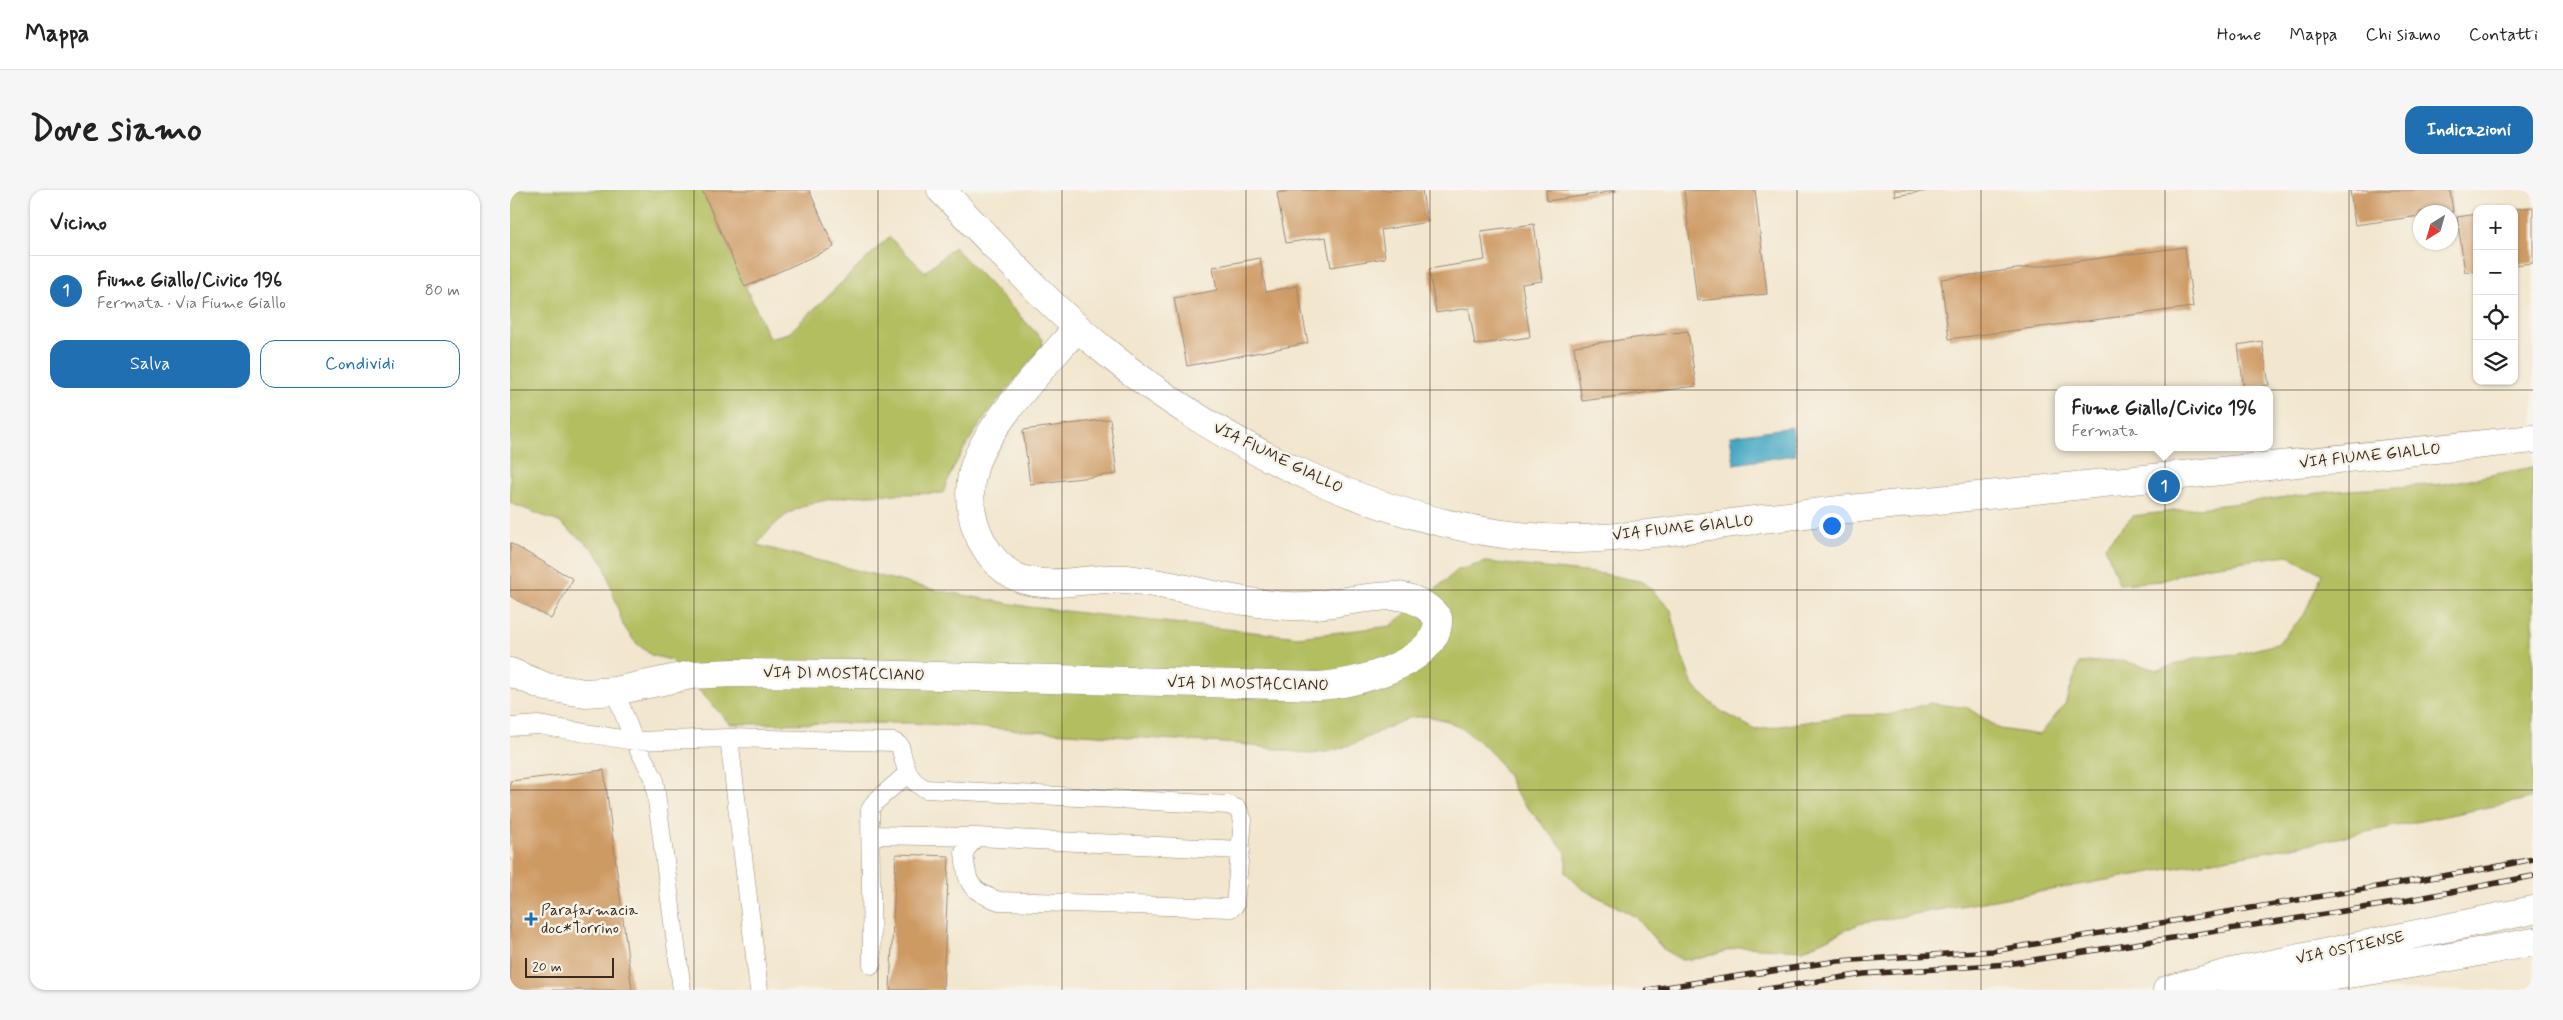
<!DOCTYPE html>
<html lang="it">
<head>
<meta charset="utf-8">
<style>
	:root { --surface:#fff; --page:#f6f6f6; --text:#222; --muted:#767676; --line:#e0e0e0; --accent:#1f6fb2 }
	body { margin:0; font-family:Mynerve,sans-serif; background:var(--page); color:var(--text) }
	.controls { position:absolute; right:15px; top:15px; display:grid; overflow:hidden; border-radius:10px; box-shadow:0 1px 4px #0004 }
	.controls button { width:45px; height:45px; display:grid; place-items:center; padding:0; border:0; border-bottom:1px solid var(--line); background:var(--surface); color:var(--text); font:25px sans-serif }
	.compass { position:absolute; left:1903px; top:15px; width:45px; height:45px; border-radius:50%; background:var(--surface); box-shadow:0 1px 4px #0004; rotate:217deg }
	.scale { position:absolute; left:15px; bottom:12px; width:89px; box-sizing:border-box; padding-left:5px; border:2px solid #3b2a1e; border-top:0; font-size:14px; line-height:18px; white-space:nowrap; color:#3b2a1e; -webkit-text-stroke:4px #f7f3e8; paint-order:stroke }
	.you { position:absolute; left:1321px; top:335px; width:18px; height:18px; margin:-12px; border:4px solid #fff; border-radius:50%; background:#1a73e8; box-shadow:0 0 0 8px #1a73e833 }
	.badge { display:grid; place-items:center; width:32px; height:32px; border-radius:50%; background:var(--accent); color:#fff; font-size:16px; font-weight:700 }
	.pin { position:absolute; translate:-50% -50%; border:2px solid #fff; box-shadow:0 1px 5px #0006 }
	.popup { position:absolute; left:1545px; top:196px; width:218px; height:65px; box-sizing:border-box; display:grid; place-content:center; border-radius:10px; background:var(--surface); filter:drop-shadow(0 1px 4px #0005); font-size:16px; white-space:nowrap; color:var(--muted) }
	.popup b { font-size:19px; color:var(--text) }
	.popup::after { content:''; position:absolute; left:50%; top:100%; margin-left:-10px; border:10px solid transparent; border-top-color:var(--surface) }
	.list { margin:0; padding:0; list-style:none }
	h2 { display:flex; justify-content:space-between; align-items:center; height:65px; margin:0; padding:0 20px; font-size:21px }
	h2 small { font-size:16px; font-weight:400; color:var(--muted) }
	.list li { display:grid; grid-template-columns:32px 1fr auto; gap:15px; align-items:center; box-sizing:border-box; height:70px; padding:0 20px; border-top:1px solid var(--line) }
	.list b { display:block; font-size:19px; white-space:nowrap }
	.list p { margin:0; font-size:16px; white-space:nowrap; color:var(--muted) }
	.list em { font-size:16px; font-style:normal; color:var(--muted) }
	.actions { display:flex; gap:10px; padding:15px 20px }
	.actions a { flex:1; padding:11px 0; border:1px solid var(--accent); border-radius:15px; text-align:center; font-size:18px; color:var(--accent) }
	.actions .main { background:var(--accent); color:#fff }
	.icon { flex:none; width:28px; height:28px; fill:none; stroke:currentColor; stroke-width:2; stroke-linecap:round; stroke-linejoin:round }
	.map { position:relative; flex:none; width:2023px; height:800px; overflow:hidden; border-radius:15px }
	header { display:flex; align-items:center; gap:30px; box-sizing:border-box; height:70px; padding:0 25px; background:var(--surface); border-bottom:1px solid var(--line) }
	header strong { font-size:24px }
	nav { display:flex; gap:28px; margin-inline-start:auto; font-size:18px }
	.intro { display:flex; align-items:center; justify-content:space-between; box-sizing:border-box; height:120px; padding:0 30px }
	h1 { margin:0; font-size:35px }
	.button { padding:12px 22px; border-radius:15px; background:var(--accent); color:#fff; font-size:18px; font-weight:700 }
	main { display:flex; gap:30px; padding:0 30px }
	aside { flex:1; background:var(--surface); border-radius:15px; box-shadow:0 1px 4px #0004 }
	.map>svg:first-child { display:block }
	.green { fill:#b3be60; stroke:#77743f }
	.water { fill:#45a8c5; stroke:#406972 }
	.building { fill:#ce9a63 }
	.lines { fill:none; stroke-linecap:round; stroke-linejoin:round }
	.service-casing { stroke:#968876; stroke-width:19 }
	.minor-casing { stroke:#968876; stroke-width:29 }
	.secondary-casing { stroke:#968876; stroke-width:29 }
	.service { stroke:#fff; stroke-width:18 }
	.minor { stroke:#fff; stroke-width:28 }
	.secondary { stroke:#fff; stroke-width:28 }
	.rail-casing { stroke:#3b2a1e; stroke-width:5.5 }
	.rail { stroke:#f7f3e8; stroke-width:4; stroke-dasharray:11; stroke-linecap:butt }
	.grid { fill:none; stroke:#3b2a1e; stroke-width:1; stroke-opacity:0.55 }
	.poi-dot { fill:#1f6fb2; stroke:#f7f3e8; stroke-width:2 }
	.labels { text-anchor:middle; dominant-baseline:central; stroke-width:5; stroke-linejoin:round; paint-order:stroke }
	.street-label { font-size:16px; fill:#3b2a1e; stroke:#f7f3e8 }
	.poi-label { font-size:16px; fill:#3b2a1e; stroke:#f7f3e8; text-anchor:start }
</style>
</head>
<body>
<header>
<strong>Mappa</strong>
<nav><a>Home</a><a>Mappa</a><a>Chi siamo</a><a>Contatti</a></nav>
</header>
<div class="intro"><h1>Dove siamo</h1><a class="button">Indicazioni</a></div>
<main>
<aside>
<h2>Vicino<small></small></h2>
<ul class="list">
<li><span class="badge">1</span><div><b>Fiume Giallo/Civico 196</b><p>Fermata · Via Fiume Giallo</p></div><em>80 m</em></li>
</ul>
<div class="actions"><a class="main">Salva</a><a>Condividi</a></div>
</aside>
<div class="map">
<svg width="2023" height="800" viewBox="0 0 2023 800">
	<rect width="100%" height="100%" fill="#f7f3e8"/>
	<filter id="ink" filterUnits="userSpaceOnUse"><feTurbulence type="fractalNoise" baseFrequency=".02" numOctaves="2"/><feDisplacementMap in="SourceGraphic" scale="10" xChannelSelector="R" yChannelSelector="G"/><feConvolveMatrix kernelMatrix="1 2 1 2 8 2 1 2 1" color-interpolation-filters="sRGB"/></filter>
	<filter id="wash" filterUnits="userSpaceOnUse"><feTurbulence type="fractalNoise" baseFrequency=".0096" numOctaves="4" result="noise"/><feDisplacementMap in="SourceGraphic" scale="20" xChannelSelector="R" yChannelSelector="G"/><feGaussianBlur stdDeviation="1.12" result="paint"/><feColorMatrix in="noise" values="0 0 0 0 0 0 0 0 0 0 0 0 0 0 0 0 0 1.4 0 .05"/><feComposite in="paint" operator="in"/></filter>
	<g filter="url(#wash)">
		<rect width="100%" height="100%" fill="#f2e6ce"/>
		<path class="green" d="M0,0H192L259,148L279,143L379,47L415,82L444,57L532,149L533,155C496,202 453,246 433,303C391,305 320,301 283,321C270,328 256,342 247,355L425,400L519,417L788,447L881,436L948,380L976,372L1094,384L1134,392L1161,420L1169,458L1183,496L1211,521L1246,540L1339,525H1379L1420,513L1458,518L1490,539L1530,545L1555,514L1569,473L1608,470L1648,480L1687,468L1727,464L1767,454L1794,425L1812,384L1777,365L1694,377L1651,391L1609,394L1595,356L1623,326L1825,301L1934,294L2023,277V608L1793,655L1349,734L1293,760L1230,757L1192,768L1172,770L1154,760L1126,727L1071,698L1056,683V662L1006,604L998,586L986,568L972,554L956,541L938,531L917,526L898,528L843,554L822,561L801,564L729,554L399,533L220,534L161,470L141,465L125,452L113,435L94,374L82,358L49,332L0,313Z"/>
		<path class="water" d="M1282,237L1286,265L1224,274L1220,246Z"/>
		<g id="blocks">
			<path class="building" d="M192,0H299L324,57L235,97Z
				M783,0H912L917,32L871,40L875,68L821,77L816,47L776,53L767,3Z
				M1036,0H1106V1L1037,11Z
				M1174,0H1245L1257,104L1187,111Z
				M1384,0H1416V1L1385,6Z
				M1840,0H1940L1943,22H1910V26L1845,35Z
				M2023,17V73L2004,75V19Z
				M1967,24V81L1955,82L1947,27Z
				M1024,34L1032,91L1012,94L1020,147L965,155L959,118L926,123L919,79L975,70L971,41Z
				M1675,57L1683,117L1439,149L1431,89Z
				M750,68L756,102L787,96L798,153L677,176L664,108L707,100L703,77Z
				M1178,141L1186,196L1072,211L1064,156Z
				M1752,151L1759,195L1734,199L1728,155Z
				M600,229L607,284L520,294L513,240Z
				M0,353L63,389L41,429L0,406Z
				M94,580L122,800H0V591Z
				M386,664L439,666L433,800H380Z"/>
		</g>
	</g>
	<g filter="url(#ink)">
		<use href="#blocks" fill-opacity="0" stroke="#968876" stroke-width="1"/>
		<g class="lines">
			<defs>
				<path id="service" d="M105,501L124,551L144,588L172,800
					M0,537L29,535L124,551L219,548L249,800
					M219,548L384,552L390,556C395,575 396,590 416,599L719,615L728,619L733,630L725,715L721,718L489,711C458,700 457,693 454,662L466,647
					M361,645L466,647L731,660
					M362,775L360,620L365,612L397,584"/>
				<path id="minor" d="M431,0C483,53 533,110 590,157C715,262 902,350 1067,349C1124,348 1181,338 1237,331C1291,324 1345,318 1399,313C1607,291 1815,271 2023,249
					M0,482L36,497L75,503L105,501L181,485L223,483L353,484L808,496C842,495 931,473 928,428C917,415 906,409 889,406C853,405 814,418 780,416C724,414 671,394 616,389C582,386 544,400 511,389C493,382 480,367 471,350C460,327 457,302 464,277C476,236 539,171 567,138"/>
				<path id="secondary" d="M1722,796C1824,790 1923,770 2023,752
					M1657,800L1722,782L2023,720"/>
			</defs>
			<use href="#service" class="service-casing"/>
			<use href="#minor" class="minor-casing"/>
			<use href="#secondary" class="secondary-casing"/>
			<use href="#service" class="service"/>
			<use href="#minor" class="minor"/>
			<use href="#secondary" class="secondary"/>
			<defs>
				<path id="rail" d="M1137,800L1328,771L1483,761L1980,678L2023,669
					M1251,800L1354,784L1498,774L1884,713L2023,686"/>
			</defs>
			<use href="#rail" class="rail-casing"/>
			<use href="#rail" class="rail"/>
		</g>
	</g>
	<path class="grid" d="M184,0V800M368,0V800M552,0V800M736,0V800M920,0V800M1103,0V800M1287,0V800M1471,0V800M1655,0V800M1839,0V800M0,200H2023M0,400H2023M0,600H2023"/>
	<path class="poi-dot" d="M18.5 721.5h5v5h5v5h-5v5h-5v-5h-5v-5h5z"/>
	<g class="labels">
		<g class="street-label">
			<text transform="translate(1860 266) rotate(-6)">VIA FIUME GIALLO</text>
			<text transform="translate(768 268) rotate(26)">VIA FIUME GIALLO</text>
			<text transform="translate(1173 338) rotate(-6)">VIA FIUME GIALLO</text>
			<text transform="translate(334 484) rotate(1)">VIA DI MOSTACCIANO</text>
			<text transform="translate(738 494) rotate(1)">VIA DI MOSTACCIANO</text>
			<text transform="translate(1840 758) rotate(-12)">VIA OSTIENSE</text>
		</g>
		<g class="poi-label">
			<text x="31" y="720">Parafarmacia<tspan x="31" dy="18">doc*Torrino</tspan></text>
		</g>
	</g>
</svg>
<div class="controls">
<button>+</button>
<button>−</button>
<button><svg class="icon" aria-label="locate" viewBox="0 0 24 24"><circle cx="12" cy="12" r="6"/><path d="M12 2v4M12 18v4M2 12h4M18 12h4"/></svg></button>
<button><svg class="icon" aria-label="layers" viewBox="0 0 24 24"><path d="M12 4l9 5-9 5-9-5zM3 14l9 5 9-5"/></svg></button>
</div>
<svg class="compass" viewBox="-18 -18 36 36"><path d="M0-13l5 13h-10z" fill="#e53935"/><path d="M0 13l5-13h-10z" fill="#767676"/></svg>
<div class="scale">20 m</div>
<div class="you"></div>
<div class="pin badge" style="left:1654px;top:296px">1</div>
<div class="popup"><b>Fiume Giallo/Civico 196</b>Fermata</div>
</div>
</main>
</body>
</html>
